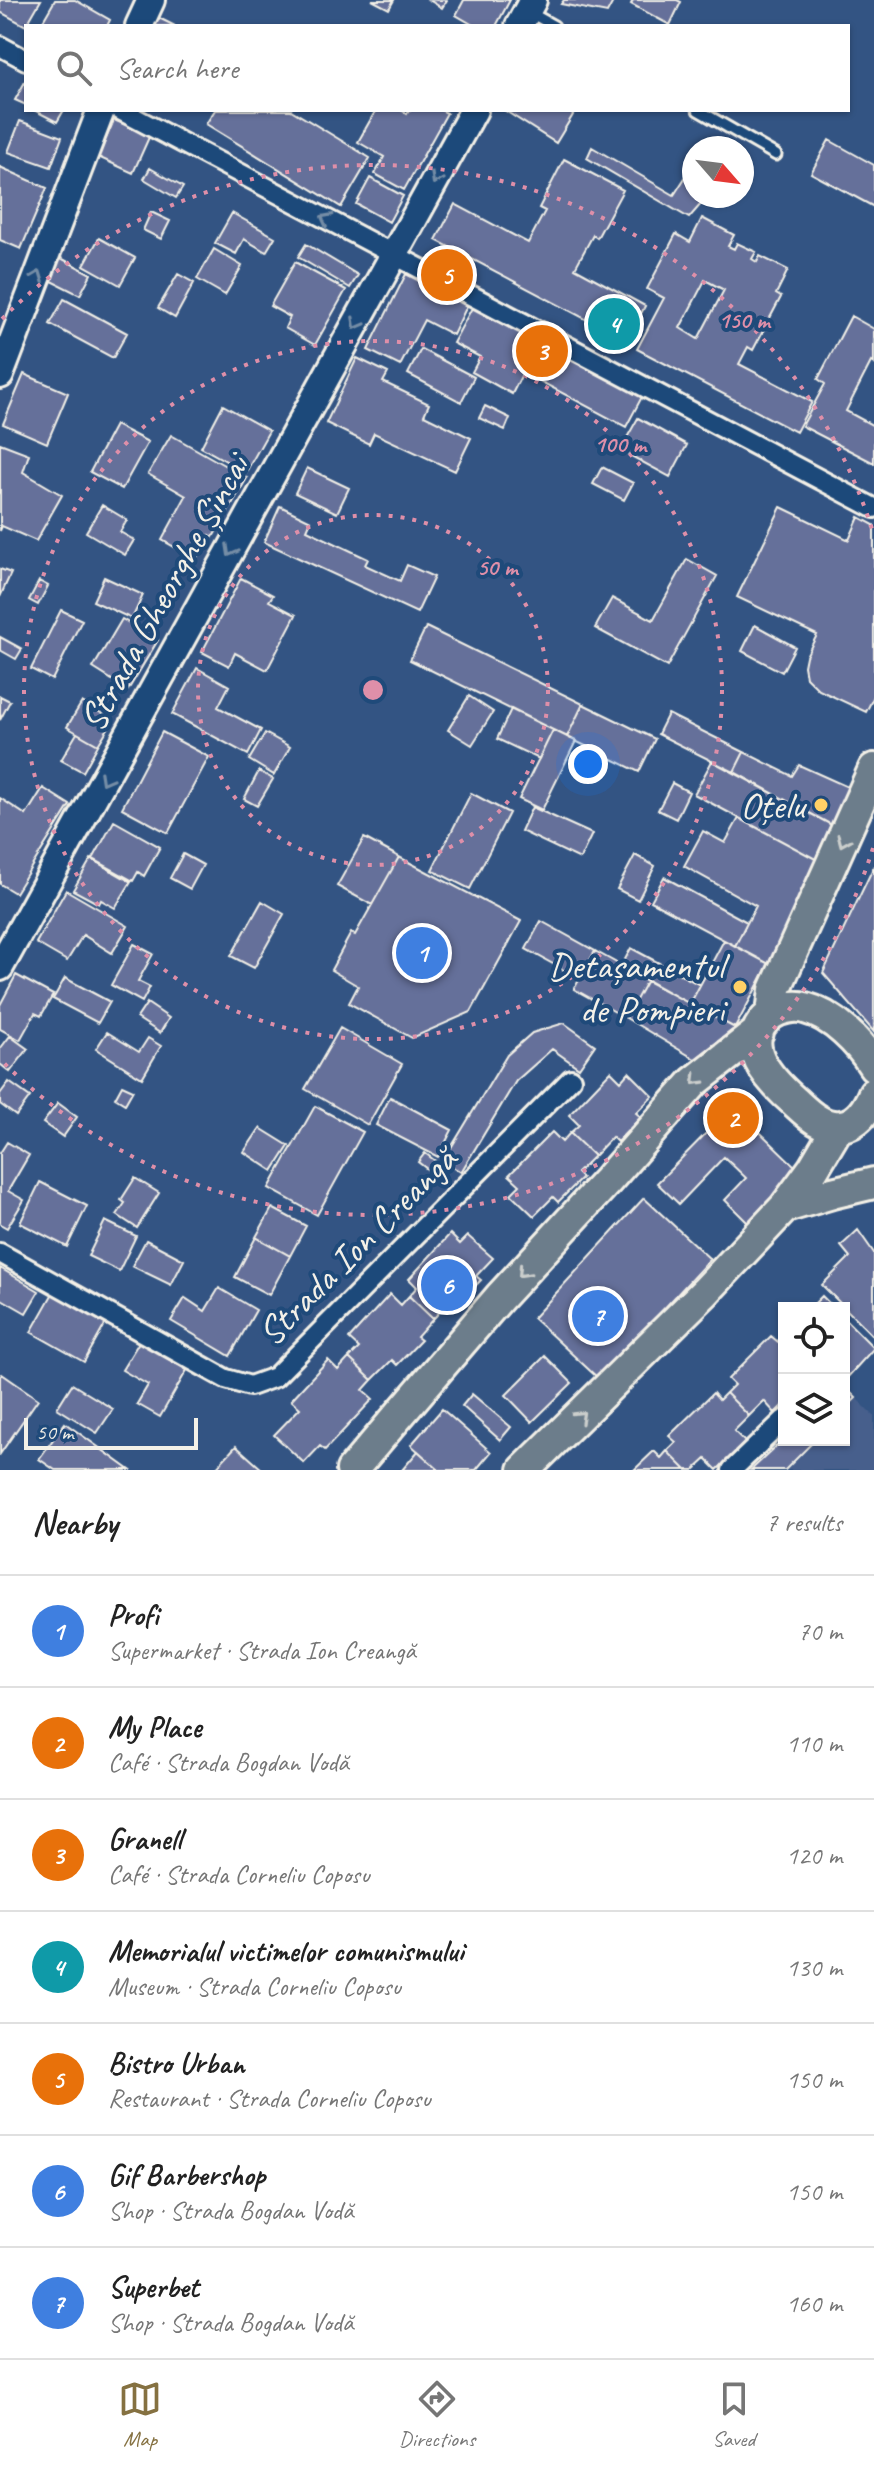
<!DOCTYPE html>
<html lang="en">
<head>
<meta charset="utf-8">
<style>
	:root { --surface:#fff; --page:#f6f6f6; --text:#222; --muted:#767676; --line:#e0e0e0; --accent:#857141 }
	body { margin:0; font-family:Caveat,sans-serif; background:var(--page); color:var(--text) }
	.controls { position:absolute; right:24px; bottom:24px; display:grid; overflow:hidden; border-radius:0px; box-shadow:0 2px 6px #0004 }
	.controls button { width:72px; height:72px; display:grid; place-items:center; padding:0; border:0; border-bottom:2px solid var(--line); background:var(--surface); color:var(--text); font:40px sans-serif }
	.compass { position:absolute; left:682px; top:136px; width:72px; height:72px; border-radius:50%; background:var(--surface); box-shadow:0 2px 6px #0004; rotate:118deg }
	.scale { position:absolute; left:24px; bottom:20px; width:174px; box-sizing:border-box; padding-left:8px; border:4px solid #f4f1e8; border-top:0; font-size:22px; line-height:28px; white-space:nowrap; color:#f4f1e8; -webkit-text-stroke:6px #1f4a7a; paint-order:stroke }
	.you { position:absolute; left:588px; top:764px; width:28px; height:28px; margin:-20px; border:6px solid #fff; border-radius:50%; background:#1a73e8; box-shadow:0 0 0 12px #1a73e833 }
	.badge { display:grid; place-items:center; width:52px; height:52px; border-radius:50%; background:var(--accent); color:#fff; font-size:26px; font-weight:700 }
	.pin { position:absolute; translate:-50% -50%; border:4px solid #fff; box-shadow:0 2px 8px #0006 }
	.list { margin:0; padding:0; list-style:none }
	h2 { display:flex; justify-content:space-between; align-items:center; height:104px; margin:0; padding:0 32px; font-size:34px }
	h2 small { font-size:26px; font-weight:400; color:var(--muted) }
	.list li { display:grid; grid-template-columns:52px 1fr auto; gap:24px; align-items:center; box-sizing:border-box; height:112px; padding:0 32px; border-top:2px solid var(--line) }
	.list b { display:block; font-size:30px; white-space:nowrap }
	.list p { margin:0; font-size:26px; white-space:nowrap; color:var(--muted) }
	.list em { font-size:26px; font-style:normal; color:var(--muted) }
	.icon { flex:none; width:44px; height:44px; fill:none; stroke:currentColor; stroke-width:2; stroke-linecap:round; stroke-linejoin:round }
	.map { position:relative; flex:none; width:874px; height:1470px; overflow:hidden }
	.search { position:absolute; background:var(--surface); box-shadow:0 2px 6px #0004; left:24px; right:24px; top:24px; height:88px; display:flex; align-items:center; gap:20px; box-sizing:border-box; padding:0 28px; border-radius:0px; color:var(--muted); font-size:30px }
	.sheet { height:888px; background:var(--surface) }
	nav { display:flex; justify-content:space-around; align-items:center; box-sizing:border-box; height:112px; border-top:2px solid var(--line); background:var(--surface); font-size:22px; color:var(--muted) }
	nav a { display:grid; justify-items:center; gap:4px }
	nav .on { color:var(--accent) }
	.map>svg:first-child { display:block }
	.built { fill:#465f8c }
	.building { fill:#65709a; stroke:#f4f1e8; stroke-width:2; fill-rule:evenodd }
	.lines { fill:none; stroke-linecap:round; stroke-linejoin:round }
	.lane-casing { stroke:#f4f1e8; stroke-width:15 }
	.street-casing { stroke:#f4f1e8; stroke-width:24 }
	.secondary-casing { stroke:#f4f1e8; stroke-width:32 }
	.primary-casing { stroke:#f4f1e8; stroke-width:36 }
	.lane { stroke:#1f4a7a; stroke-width:9 }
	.street { stroke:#1f4a7a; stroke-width:18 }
	.secondary { stroke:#1f4a7a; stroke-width:26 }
	.primary { stroke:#6c7d8b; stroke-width:30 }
	.oneway { stroke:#748da6 }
	.oneway2 { stroke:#cbcecc }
	.ring { fill:none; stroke:#de8fa9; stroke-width:4; stroke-dasharray:4 8 }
	.poi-dot { fill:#ffd166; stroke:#1f4a7a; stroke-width:3 }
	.labels { text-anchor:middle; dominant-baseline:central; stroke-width:8; stroke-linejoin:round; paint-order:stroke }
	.street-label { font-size:38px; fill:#f4f1e8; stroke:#1f4a7a }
	.poi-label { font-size:38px; fill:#f4f1e8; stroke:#1f4a7a; text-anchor:end }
	.centre { fill:#de8fa9; stroke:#1f4a7a; stroke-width:4 }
	.ring-label { font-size:24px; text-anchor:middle; font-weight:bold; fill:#de8fa9; stroke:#1f4a7a; stroke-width:8; stroke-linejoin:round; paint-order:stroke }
</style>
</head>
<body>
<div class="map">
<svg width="874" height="1470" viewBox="0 0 874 1470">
	<rect width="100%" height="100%" fill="#335483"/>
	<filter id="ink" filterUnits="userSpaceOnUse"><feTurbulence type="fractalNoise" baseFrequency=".0125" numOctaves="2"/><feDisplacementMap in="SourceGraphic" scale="16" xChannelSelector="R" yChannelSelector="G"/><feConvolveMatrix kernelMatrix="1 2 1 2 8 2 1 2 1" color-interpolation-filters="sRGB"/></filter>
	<g filter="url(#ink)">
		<path class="built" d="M856,1398L874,1416V1470H785L815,1440H844V1410Z"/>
		<path class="building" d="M0,0H41L26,26L0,12Z
			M55,0H75L110,20L107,26H40Z
			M372,0H394L389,9Z
			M429,0H447L442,8Z
			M464,0H510L496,26H475L456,15Z
			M564,0H614L607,13L561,4Z
			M633,0H677L681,2L670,25L631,4Z
			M157,17L175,26H152Z
			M26,80V105L15,100Z
			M34,110H64L57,122Z
			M215,110H291L370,158L341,207L206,124Z
			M376,110H401L407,114L409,110H441L447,113L404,190L375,174L384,157L358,142Z
			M504,110H576L556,143Z
			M114,120L150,135L133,173L98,157Z
			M20,121L62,137L51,167L8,152Z
			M829,140L874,165V207L811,173Z
			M592,147L674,195L694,164V196H708L689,218L587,158Z
			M564,159L623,190L597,238L593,235L575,268L645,306L627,341L436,240L455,204L528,243L545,211L539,208Z
			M0,167L47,188L21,249L0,240Z
			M150,168L183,187L176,198L144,179Z
			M370,178L403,196L389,222L356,204Z
			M151,212L170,221L161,239L143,230Z
			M232,213L275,237L266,252L244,239L236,254L215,243Z
			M702,218L734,235L728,246L734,249L737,243L756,252L752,259L757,262L760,256L788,270L776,294L781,297L753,350L748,347L739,364L812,402L796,432L637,349L664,298L647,289L676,234L690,242ZM705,280L724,290L698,339L680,328Z
			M99,238L135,258L120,285L84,265Z
			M306,244L358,275L350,288L298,257Z
			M214,249L242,266L225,295L197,279Z
			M57,256L91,274L80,295L46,278Z
			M295,262L346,290L315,345L285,328L290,317L270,306Z
			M178,274L194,283L175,318L158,308Z
			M406,274L467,306L453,335L424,320L400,366L368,350Z
			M64,299L127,333L113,358L50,324Z
			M474,304L643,395L626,427L523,372L512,394L472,372L480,357L453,343Z
			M851,316L874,329V364L871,362L846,411L874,426V463L802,426L825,384L818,379Z
			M421,349L474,377L461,402L408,374Z
			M357,358L388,373L383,382L429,404L424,415L471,438L455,471L374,433L369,444L326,423Z
			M24,374L68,393L47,443L3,424Z
			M223,405L269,431L246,472L201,447Z
			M485,406L510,418L505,430L479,418Z
			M638,418L687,445L670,477L620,450Z
			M115,425L148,442L122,489L90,472Z
			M171,435L247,478L213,537L210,535L196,559L162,540L186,496L148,474Z
			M0,443L29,454L23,472L62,495L36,541L2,526L0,531Z
			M602,467L633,483L624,500L593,484Z
			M307,468L349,488L337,513L295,493Z
			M102,505L127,520L120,532L134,540L125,555L86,532Z
			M280,506L311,521L307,530L368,559L365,565L400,581L407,565L434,577L417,613L264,542Z
			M781,507L849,540L859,517L874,525V696L866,712L819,690L806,677L804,666L806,656L817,635L737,597Z
			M687,559L717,576L667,667L595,628L612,598L653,620Z
			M0,569L11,573L0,597Z
			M104,577L143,595L132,619L93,601Z
			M241,578L273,595L269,601L296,615L267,670L235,653L229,666L202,652Z
			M39,581L48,586L38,605L29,600Z
			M61,610L82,620L52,680L31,669Z
			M122,619L158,640L128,690L93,668Z
			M755,625L795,647L782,672L742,651Z
			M426,627L583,704L567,737L410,660Z
			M0,637L22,649L16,659L0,650Z
			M197,668L229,686L218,707L261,730L248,755L172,714Z
			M0,696L10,701L0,720Z
			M469,696L493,712L472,745L448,730Z
			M82,702L113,720L98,745L67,727Z
			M583,704L655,739L639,772L567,737Z
			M511,709L553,730L539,759L497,739Z
			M668,714L744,752L734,772L658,734Z
			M553,730L576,741L542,810L519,799Z
			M162,732L209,757L168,833L122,808Z
			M77,733L98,745L83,772L61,760Z
			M265,733L290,747L274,775L249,760Z
			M744,752L792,776L799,765L859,792L841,830L734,772Z
			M712,761L841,830L823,863L694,794Z
			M259,771L273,779L257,806L244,799Z
			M672,783L689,792L676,819L658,810Z
			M43,788L70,805L15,893L0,884V798L26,815Z
			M471,793L509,813L470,889L432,870Z
			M532,807L592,834L580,859L521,831Z
			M739,818L823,863L769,964L735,946L756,906L684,866L703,831L725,843Z
			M114,821L160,847L144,876L138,872L133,881L93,859Z
			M364,838L399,857L372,905L337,886Z
			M183,854L203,865L190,889L170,878Z
			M635,855L655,866L638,900L617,889Z
			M399,857L521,921L471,1012L412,1038L349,1003L358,986L331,970L351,933L355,935Z
			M91,859L131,882L115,908L101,900L99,904L73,890Z
			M874,866V1032L823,973Z
			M664,877L747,922L735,946L651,901Z
			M66,890L128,926L112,953L83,935L67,961L36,943Z
			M262,901L284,914L254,968L231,956Z
			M541,921L595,951L580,979L526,949Z
			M724,940L769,964L735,1028L690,1004Z
			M134,944L153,954L138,981L150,987L142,1002L111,985Z
			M631,948L700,985L690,1004L621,967Z
			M595,951L647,980L626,1018L574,989Z
			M16,975L53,995L41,1016L35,1013L20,1040L0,1029V1005Z
			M65,978L110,1002L98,1023L53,999Z
			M647,980L690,1004L735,1028L695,1059L626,1018Z
			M147,1003L169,1018L160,1033L137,1018Z
			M564,1023L595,1045L579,1068L552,1049L516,1081L461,1172L443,1161L507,1055L532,1033Z
			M340,1028L402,1064L368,1125L305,1089Z
			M107,1032L139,1052L148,1038L161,1046L142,1078L96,1049Z
			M10,1036L28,1049L10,1072L0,1064V1049Z
			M611,1071L621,1081L629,1072L653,1096L636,1113L641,1117L617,1142L612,1137L594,1156L570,1133L579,1125L569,1115Z
			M9,1082L30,1097L16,1116L0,1104V1094Z
			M122,1085L133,1090L125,1104L115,1098Z
			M390,1097L452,1130L438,1157L376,1125Z
			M58,1103L77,1117L63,1137L43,1123Z
			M315,1106L363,1132L317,1215L269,1188Z
			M733,1106L800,1171L749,1224L725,1200L746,1178L724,1157L679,1204L657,1183Z
			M260,1128L289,1146L273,1171L244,1152Z
			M552,1132L562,1142L570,1133L594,1156L577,1173L582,1178L558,1202L553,1197L534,1216L511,1194L520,1185L509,1175Z
			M7,1142L29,1155L8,1191L24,1200L7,1228L0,1224V1153Z
			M425,1153L443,1167L436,1176L418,1162Z
			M135,1178L159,1193L137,1228L117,1215L125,1203L121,1200Z
			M40,1182L87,1206L67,1247L20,1223Z
			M644,1198L710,1259L599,1379L533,1318Z
			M272,1208L306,1226L290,1256L256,1237Z
			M105,1221L136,1236L119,1271L88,1256Z
			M858,1230L874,1253V1337L822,1285L850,1257L841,1246Z
			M450,1234L460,1244L468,1236L493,1258L476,1276L481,1280L457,1305L451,1300L433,1319L409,1296L417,1287L409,1279Z
			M256,1237L290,1256L269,1295L235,1277Z
			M146,1240L184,1260L171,1285L132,1266Z
			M0,1268L39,1291L26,1313L0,1298Z
			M219,1288L256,1310L230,1356L171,1321L185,1298L205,1311Z
			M53,1293L106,1323L84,1362L31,1332Z
			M390,1294L401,1305L409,1296L433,1319L417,1337L421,1340L397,1365L392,1360L372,1380L349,1358L359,1348L349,1339Z
			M822,1296L834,1308H810Z
			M844,1318L874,1348L845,1380L844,1379Z
			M771,1336L778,1342L784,1336V1404L775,1413L764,1401L749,1416L726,1393L734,1385L728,1379Z
			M139,1342L187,1370L160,1417L137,1404L148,1385L122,1370Z
			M545,1356L572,1383L532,1422L506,1395Z
			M349,1358L372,1380L363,1390L373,1399L325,1450L320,1446L304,1463L274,1435L300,1408L291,1400L328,1360L338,1370Z
			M2,1374L38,1399L0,1454V1377Z
			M72,1384L113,1409L97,1433L57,1408Z
			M844,1386L856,1398L844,1410Z
			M713,1393L719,1400L726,1393L749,1416L734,1431L745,1442L717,1470L706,1459L694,1470H686L667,1451L676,1442L669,1436Z
			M472,1394L511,1427L500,1440L462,1406Z
			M442,1409L491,1452L476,1470H439L411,1445Z
			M65,1423L130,1470H55L39,1459Z
			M784,1439L815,1440L785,1470H751Z
			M236,1446L263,1470H214Z
			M418,1451L439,1470H402Z
			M654,1451L661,1458L667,1451L686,1470H634Z"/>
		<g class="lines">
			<defs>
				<path id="lane" d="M529,12L554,26
					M698,110L776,155"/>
				<path id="street" d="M0,46L26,60
					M120,110L874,508
					M0,1253L226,1379L250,1386L275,1377L571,1079
					M732,1470L784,1420"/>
				<path id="secondary" d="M139,26L151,0
					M519,26L533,0
					M0,375L101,110
					M0,967L474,110"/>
				<path id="primary" d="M772,1013L775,990L874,769
					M874,1066C860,1043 833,1015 805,1008C795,1005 779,1008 770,1015C735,1044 771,1081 794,1101C806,1112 822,1129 841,1126C858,1124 868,1108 874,1093
					M785,1207L832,1193L874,1183
					M352,1470L500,1297L607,1181L694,1082L758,1032
					M524,1470L705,1292L785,1207L813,1169L838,1127"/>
			</defs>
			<use href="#lane" class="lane-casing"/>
			<use href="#street" class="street-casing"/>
			<use href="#secondary" class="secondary-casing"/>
			<use href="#primary" class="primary-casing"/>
			<use href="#lane" class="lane"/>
			<use href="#street" class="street"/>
			<use href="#secondary" class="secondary"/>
			<use href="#primary" class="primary"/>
		</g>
		<defs><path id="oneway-chevron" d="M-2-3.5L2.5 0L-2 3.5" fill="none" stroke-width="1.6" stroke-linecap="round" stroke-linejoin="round" transform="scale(2)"/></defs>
		<g class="oneway">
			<use href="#oneway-chevron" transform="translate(436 179) rotate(119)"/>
			<use href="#oneway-chevron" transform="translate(326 219) rotate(-152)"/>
			<use href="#oneway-chevron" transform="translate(38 276) rotate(-69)"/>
			<use href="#oneway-chevron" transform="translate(357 324) rotate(119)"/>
			<use href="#oneway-chevron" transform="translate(231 551) rotate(119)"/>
			<use href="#oneway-chevron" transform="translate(105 779) rotate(119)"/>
		</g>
		<g class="oneway2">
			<use href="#oneway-chevron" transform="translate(843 841) rotate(113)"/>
			<use href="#oneway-chevron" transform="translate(697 1080) rotate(135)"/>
			<use href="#oneway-chevron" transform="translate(523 1272) rotate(133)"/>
			<use href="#oneway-chevron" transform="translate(580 1416) rotate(-44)"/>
		</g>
	</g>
	<g class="ring">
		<circle cx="373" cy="690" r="175"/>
		<circle cx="373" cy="690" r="349"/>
		<path d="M873 848A524 524 0 0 1 2 1061M2 319A524 524 0 0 1 873 532"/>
	</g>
	<g class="poi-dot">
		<circle cx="821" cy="805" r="8"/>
		<circle cx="740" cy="987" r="8"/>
	</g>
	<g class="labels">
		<g class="street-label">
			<text transform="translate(164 593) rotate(-61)">Strada Gheorghe Șincai</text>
			<text transform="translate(357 1246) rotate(-45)">Strada Ion Creangă</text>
		</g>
		<g class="poi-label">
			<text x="805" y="805">Oțelu</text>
			<text x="724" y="965">Detașamentul<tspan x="724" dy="44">de Pompieri</tspan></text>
		</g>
	</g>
	<circle cx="373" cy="690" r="12" class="centre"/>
	<g class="ring-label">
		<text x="744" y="328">150 m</text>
		<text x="620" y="452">100 m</text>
		<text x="497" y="575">50 m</text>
	</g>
</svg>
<div class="controls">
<button><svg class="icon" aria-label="locate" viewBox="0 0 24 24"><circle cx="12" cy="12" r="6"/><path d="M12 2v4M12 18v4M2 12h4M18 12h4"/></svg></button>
<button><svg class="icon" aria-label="layers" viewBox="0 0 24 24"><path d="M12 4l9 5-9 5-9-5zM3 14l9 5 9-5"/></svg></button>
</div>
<svg class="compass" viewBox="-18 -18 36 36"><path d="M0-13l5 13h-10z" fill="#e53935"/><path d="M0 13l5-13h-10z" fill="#767676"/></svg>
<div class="scale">50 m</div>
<div class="you"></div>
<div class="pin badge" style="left:422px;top:953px;background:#3f7fe0">1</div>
<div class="pin badge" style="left:733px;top:1118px;background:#e8710a">2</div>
<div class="pin badge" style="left:542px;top:351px;background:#e8710a">3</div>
<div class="pin badge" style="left:614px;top:324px;background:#0f9aa8">4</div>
<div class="pin badge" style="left:447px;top:275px;background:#e8710a">5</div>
<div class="pin badge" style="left:447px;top:1285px;background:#3f7fe0">6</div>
<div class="pin badge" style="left:598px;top:1316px;background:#3f7fe0">7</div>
<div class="search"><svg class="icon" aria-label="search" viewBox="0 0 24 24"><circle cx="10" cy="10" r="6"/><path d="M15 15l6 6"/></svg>Search here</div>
</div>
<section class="sheet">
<h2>Nearby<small>7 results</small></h2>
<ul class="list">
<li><span class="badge" style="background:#3f7fe0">1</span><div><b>Profi</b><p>Supermarket · Strada Ion Creangă</p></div><em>70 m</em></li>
<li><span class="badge" style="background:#e8710a">2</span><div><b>My Place</b><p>Café · Strada Bogdan Vodă</p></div><em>110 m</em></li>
<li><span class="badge" style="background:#e8710a">3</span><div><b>Granell</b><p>Café · Strada Corneliu Coposu</p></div><em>120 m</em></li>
<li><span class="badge" style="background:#0f9aa8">4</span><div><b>Memorialul victimelor comunismului</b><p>Museum · Strada Corneliu Coposu</p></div><em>130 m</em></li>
<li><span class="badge" style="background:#e8710a">5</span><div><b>Bistro Urban</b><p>Restaurant · Strada Corneliu Coposu</p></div><em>150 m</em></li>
<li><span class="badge" style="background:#3f7fe0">6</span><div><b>Gif Barbershop</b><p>Shop · Strada Bogdan Vodă</p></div><em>150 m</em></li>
<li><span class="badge" style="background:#3f7fe0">7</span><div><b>Superbet</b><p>Shop · Strada Bogdan Vodă</p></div><em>160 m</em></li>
</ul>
</section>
<nav>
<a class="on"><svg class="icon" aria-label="map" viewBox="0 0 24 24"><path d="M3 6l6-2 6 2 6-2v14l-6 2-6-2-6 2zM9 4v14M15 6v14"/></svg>Map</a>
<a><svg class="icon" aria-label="directions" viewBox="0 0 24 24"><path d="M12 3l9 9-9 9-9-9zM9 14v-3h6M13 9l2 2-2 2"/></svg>Directions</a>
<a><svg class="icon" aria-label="saved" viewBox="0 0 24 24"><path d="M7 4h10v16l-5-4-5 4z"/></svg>Saved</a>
</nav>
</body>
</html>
